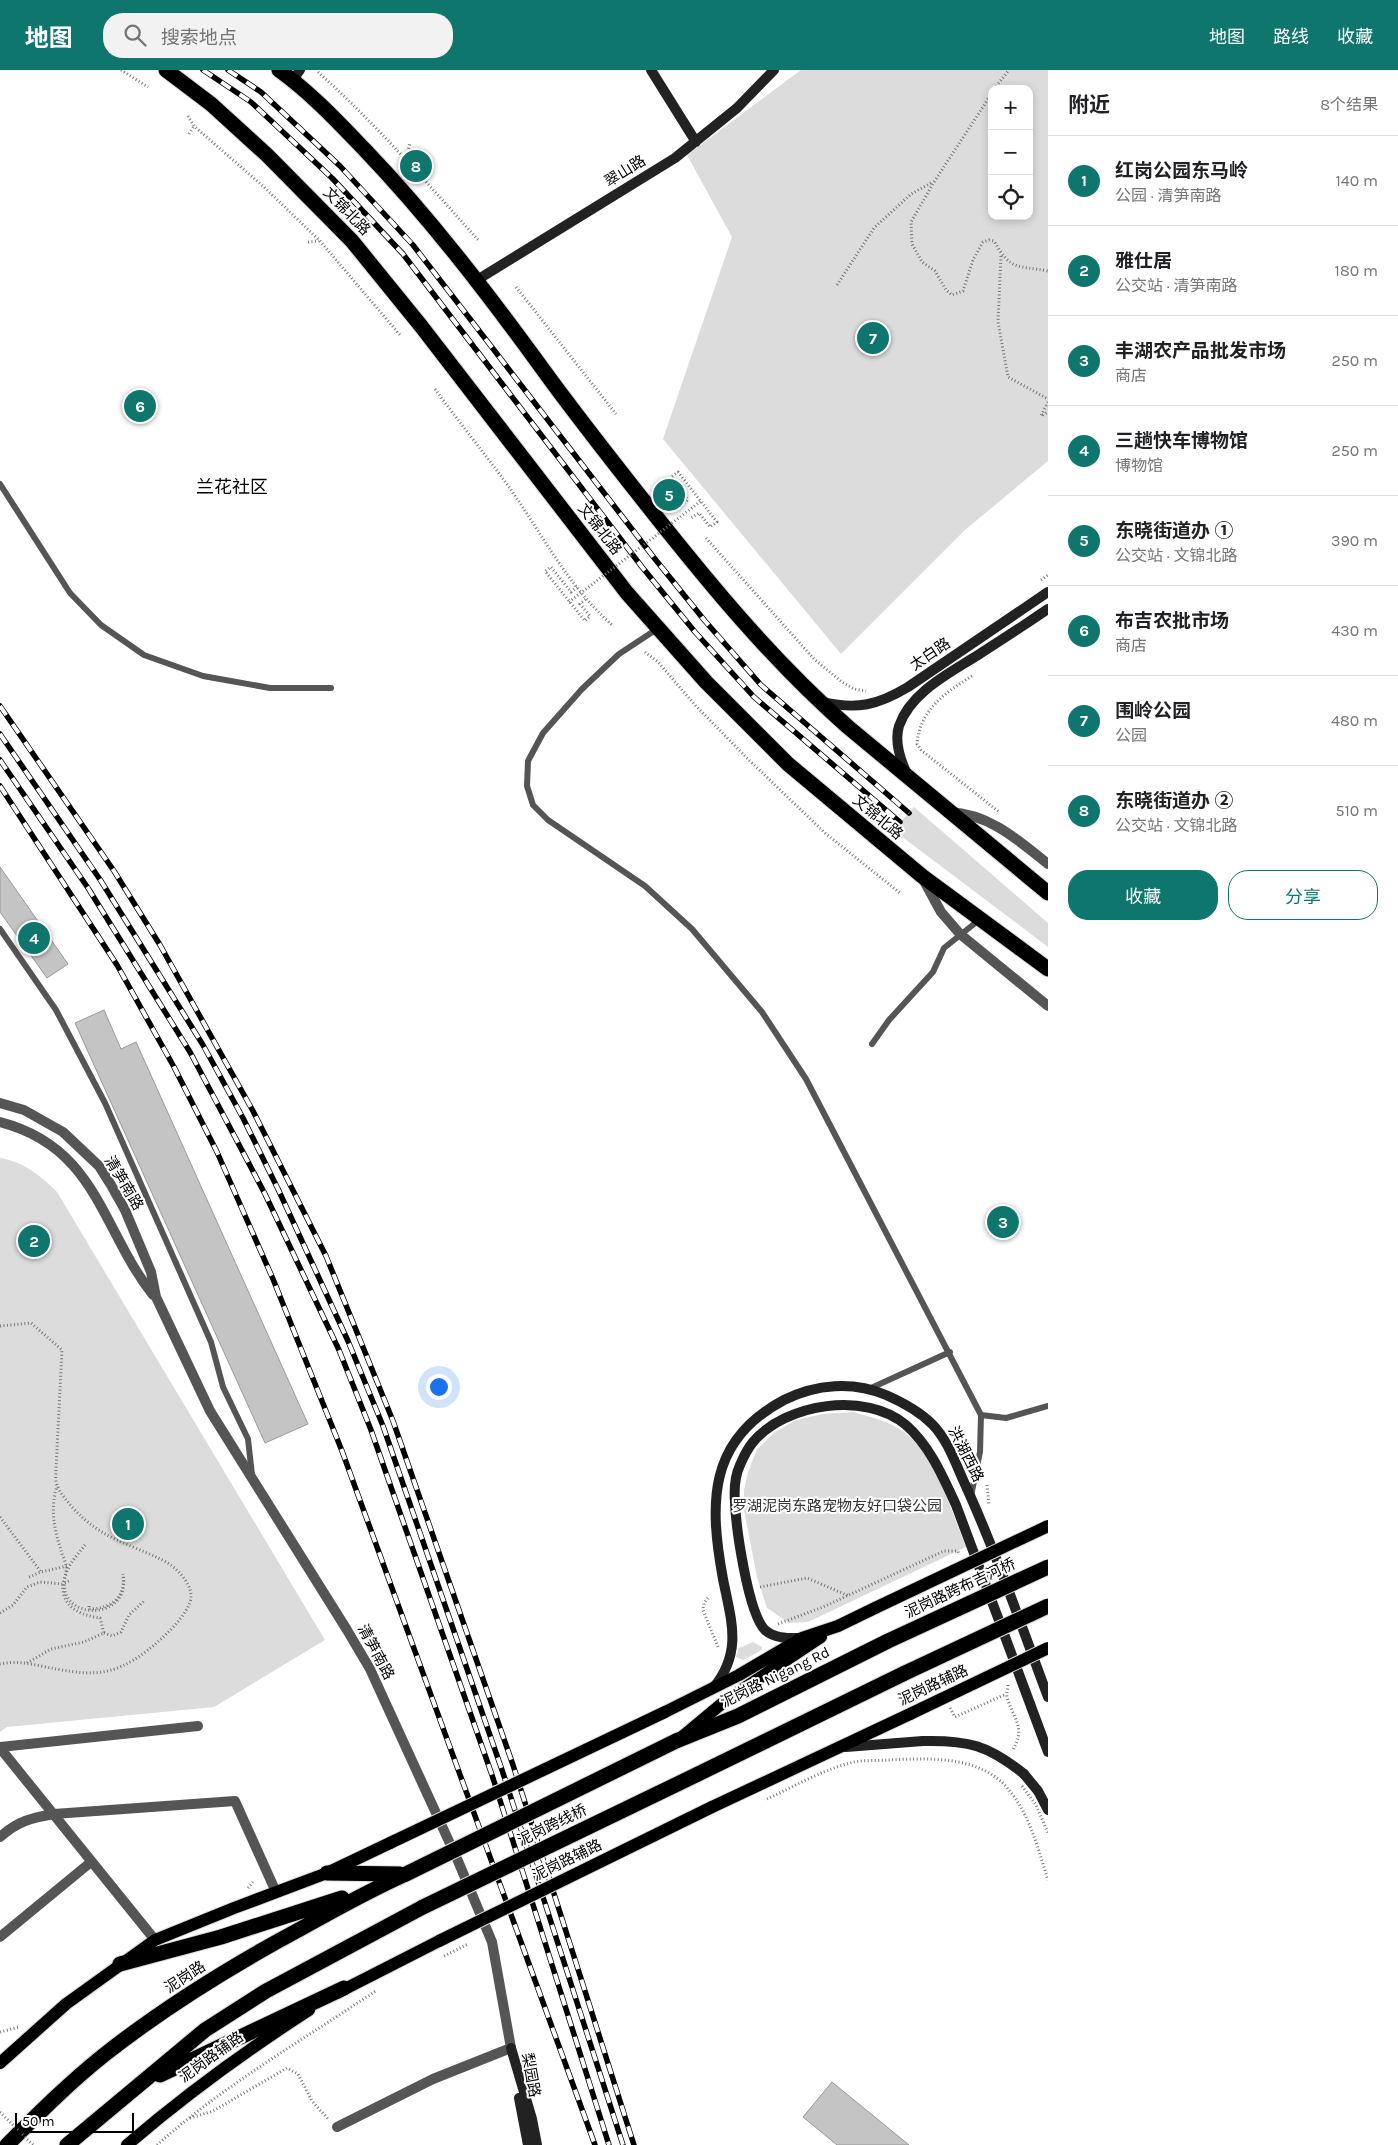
<!DOCTYPE html>
<html lang="zh">
<head>
<meta charset="utf-8">
<style>
	:root { --surface:#fff; --page:#f2f2f2; --text:#202124; --muted:#757577; --line:#e0e0e0; --accent:#0f766e }
	body { margin:0; font-family:Karla,"Noto Sans SC",sans-serif; background:var(--page); color:var(--text) }
	.controls { position:absolute; right:15px; top:15px; display:grid; overflow:hidden; border-radius:10px; box-shadow:0 2px 8px #0003 }
	.controls button { width:45px; height:45px; display:grid; place-items:center; padding:0; border:0; border-bottom:1px solid var(--line); background:var(--surface); color:var(--text); font:25px sans-serif }
	.scale { position:absolute; left:15px; bottom:12px; width:119px; box-sizing:border-box; padding-left:5px; border:2px solid #000; border-top:0; font-size:14px; line-height:18px; white-space:nowrap; color:#000; -webkit-text-stroke:4px #fff; paint-order:stroke }
	.you { position:absolute; left:438px; top:1316px; width:18px; height:18px; margin:-12px; border:4px solid #fff; border-radius:50%; background:#1a73e8; box-shadow:0 0 0 8px #1a73e833 }
	.badge { display:grid; place-items:center; width:32px; height:32px; border-radius:50%; background:var(--accent); color:#fff; font-size:16px; font-weight:700 }
	.pin { position:absolute; translate:-50% -50%; border:2px solid #fff; box-shadow:0 1px 5px #0006 }
	.list { margin:0; padding:0; list-style:none }
	h2 { display:flex; justify-content:space-between; align-items:center; height:65px; margin:0; padding:0 20px; font-size:21px }
	h2 small { font-size:16px; font-weight:400; color:var(--muted) }
	.list li { display:grid; grid-template-columns:32px 1fr auto; gap:15px; align-items:center; box-sizing:border-box; height:90px; padding:0 20px; border-top:1px solid var(--line) }
	.list b { display:block; font-size:19px; white-space:nowrap }
	.list p { margin:0; font-size:16px; white-space:nowrap; color:var(--muted) }
	.list em { font-size:16px; font-style:normal; color:var(--muted) }
	.actions { display:flex; gap:10px; padding:15px 20px }
	.actions a { flex:1; padding:11px 0; border:1px solid var(--accent); border-radius:20px; text-align:center; font-size:18px; color:var(--accent) }
	.actions .main { background:var(--accent); color:#fff }
	.icon { flex:none; width:28px; height:28px; fill:none; stroke:currentColor; stroke-width:2; stroke-linecap:round; stroke-linejoin:round }
	.map { position:relative; flex:none; width:1048px; height:2075px; overflow:hidden }
	header { display:flex; align-items:center; gap:30px; box-sizing:border-box; height:70px; padding:0 25px; background:var(--accent); color:#fff }
	header strong { font-size:24px }
	nav { display:flex; gap:28px; margin-inline-start:auto; font-size:18px }
	.search { width:350px; height:45px; background:var(--page); display:flex; align-items:center; gap:12px; box-sizing:border-box; padding:0 18px; border-radius:20px; color:var(--muted); font-size:19px }
	main { display:flex }
	aside { flex:1; background:var(--surface) }
	.map>svg:first-child { display:block }
	.green { fill:#dcdcdc; fill-rule:evenodd }
	.building { fill:#c4c4c4; stroke:#999 }
	.lines { fill:none; stroke-linecap:round; stroke-linejoin:round }
	.primary-casing { stroke:#dbdbdb; stroke-width:14 }
	.highway-casing { stroke:#dbdbdb; stroke-width:17 }
	.path { stroke:#777; stroke-width:3; stroke-dasharray:1 2.5; stroke-linecap:butt }
	.lane { stroke:#555; stroke-width:6 }
	.street { stroke:#555; stroke-width:10 }
	.secondary { stroke:#222; stroke-width:10 }
	.primary { stroke:#000; stroke-width:12 }
	.highway { stroke:#000; stroke-width:15 }
	.rail-casing { stroke:#000; stroke-width:5.5 }
	.rail { stroke:#fff; stroke-width:4; stroke-dasharray:11; stroke-linecap:butt }
	.primary-bridge-casing { stroke:#dbdbdb; stroke-width:14; stroke-linecap:butt }
	.highway-bridge-casing { stroke:#dbdbdb; stroke-width:17; stroke-linecap:butt }
	.path-bridge { stroke:#777; stroke-width:3; stroke-dasharray:1 2.5; stroke-linecap:butt }
	.secondary-bridge { stroke:#222; stroke-width:10 }
	.primary-bridge { stroke:#000; stroke-width:12 }
	.highway-bridge { stroke:#000; stroke-width:15 }
	.labels { text-anchor:middle; dominant-baseline:central; stroke-width:4; stroke-linejoin:round; paint-order:stroke }
	.street-label { font-size:15px; fill:#000; stroke:#fff }
	.park-label { font-size:15px; fill:#333; stroke:#fff }
	.quarter-label { font-size:18px; fill:#000; stroke:#fff }
</style>
</head>
<body>
<header>
<strong>地图</strong>
<div class="search"><svg class="icon" aria-label="search" viewBox="0 0 24 24"><circle cx="10" cy="10" r="6"/><path d="M15 15l6 6"/></svg>搜索地点</div>
<nav><a>地图</a><a>路线</a><a>收藏</a></nav>
</header>
<main>
<div class="map">
<svg width="1048" height="2075" viewBox="0 0 1048 2075">
	<rect width="100%" height="100%" fill="#fff"/>
	<path class="green" d="M801,0H1048V391L965,460L841,584L663,369L732,167L687,85ZM992,19H1029V146H992Z
		M914,737L1048,853V877L893,760Z
		M0,1088C24,1092 40,1105 57,1122L325,1570L214,1637L7,1657L0,1662Z
		M853,1342C871,1347 889,1351 904,1362C936,1386 951,1441 966,1477L808,1552L789,1553L767,1538L757,1507L744,1440V1420L748,1402L757,1379L775,1362L796,1350L823,1344Z
		M753,1572L762,1577V1580L743,1590L736,1587L739,1578Z"/>
	<path class="building" d="M0,797L68,894L47,908L0,842Z
		M104,940L121,979L136,972L308,1354L265,1373L75,953Z
		M832,2012L909,2075H837L803,2047Z"/>
	<g class="lines">
		<defs>
			<path id="primary" d="M665,1642L739,1605L802,1568L838,1556L875,1538
				M683,1666L725,1631L821,1567
				M712,1737L910,1644
				M337,1923L439,1871
				M0,1993L66,1934L155,1870L234,1838L327,1803L390,1773
				M127,2075C185,2025 244,1982 309,1940"/>
			<path id="highway" d="M166,0L211,34L267,85L352,171L421,256L627,523L706,612L788,694L922,806L1048,899
				M279,0C311,23 338,52 365,80C429,147 485,220 539,294C575,344 613,392 651,440C712,517 774,592 848,657L1048,823
				M676,1671L738,1646L888,1571
				M696,1705L905,1603
				M327,1803L400,1804
				M120,1894L221,1867L342,1828
				M160,2005L344,1918
				M7,2075C38,2044 70,2012 104,1985C166,1936 233,1895 302,1858C336,1839 370,1820 406,1804
				M67,2075L205,1960L266,1921L423,1837"/>
		</defs>
		<use href="#primary" class="primary-casing"/>
		<use href="#highway" class="highway-casing"/>
		<path class="path" d="M121,0L148,17
			M318,2C376,54 427,113 479,171
			M994,19L1009,0
			M992,23L934,112L911,152L912,174L922,192L935,201L946,220L952,225L963,221L973,190L983,172L989,170L994,171C1011,202 1018,195 1048,201
			M188,46L194,56L265,118L320,171L400,265
			M189,64L194,56
			M406,89L410,73
			M308,172L319,171
			M1001,186L998,252L1008,307L1048,329
			M837,215L874,158L911,124L933,112
			M516,217L616,344
			M435,319C459,352 485,384 509,417C542,464 568,516 612,555
			M1048,332L1041,346L1048,342
			M681,435L688,430L671,407L678,402L717,452L710,457L699,443L691,448
			M706,468L814,589L842,612L854,619L866,621
			M1041,510L1048,505
			M577,517L571,522L551,497L545,501L585,551L590,546L580,534L586,529
			M645,582L658,592L695,635L750,691L825,763L900,823
			M972,606C945,623 920,639 917,674L921,680L999,742
			M0,1256L31,1253L62,1280L56,1400C56,1404 55,1410 57,1415C59,1422 67,1431 72,1437C103,1471 128,1472 166,1492C177,1498 192,1514 191,1527C190,1544 161,1570 148,1580C109,1610 87,1605 41,1596C27,1593 15,1591 0,1594
			M987,1415L989,1435
			M0,1447L41,1502
			M29,1507L41,1502L67,1496
			M760,1517L807,1508L849,1526
			M708,1528L704,1533L703,1540L718,1577
			M89,1536V1539C104,1539 121,1533 123,1515C124,1511 123,1507 123,1504
			M0,1543L13,1535L27,1517L40,1512L62,1514L69,1511
			M778,1554L823,1537L944,1481H958L959,1485
			M104,1563L112,1566L121,1562L129,1545L144,1531
			M27,1593L51,1579L84,1572L104,1563L100,1548C87,1546 71,1542 65,1528C59,1514 68,1506 66,1495C65,1490 62,1485 61,1480C54,1459 50,1438 57,1416
			M1008,1615C1008,1619 1006,1623 1007,1627C1013,1649 1027,1657 1012,1681
			M950,1638L955,1647L1006,1624
			M767,1729C795,1716 824,1699 854,1692C865,1690 877,1691 888,1690C929,1688 981,1685 1009,1720C1030,1745 1038,1779 1048,1810
			M248,1818L253,1812
			M0,1962L19,1957
			M190,2048L213,2041L287,1998L298,2004L312,2031L329,2050
			M157,2075C224,2015 303,1970 377,1920"/>
		<path class="lane" d="M0,414L70,523L101,555L144,585L203,606L270,618H331
			M657,559L619,584L582,619L543,663L528,691L527,716L533,735L548,750L645,816L692,859L762,942L806,1009L981,1345L980,1382L971,1426
			M0,859L56,940L105,1033L211,1272L223,1317L248,1369L252,1405
			M872,974L889,950L933,902L944,878L979,850
			M871,1318L950,1282
			M981,1345L1006,1348L1048,1336"/>
		<path class="street" d="M949,742C990,744 1018,770 1048,794
			M923,809L941,842L960,864L1048,936
			M0,1033L24,1040L63,1062L99,1096L111,1115L125,1140L151,1202L156,1227L210,1341L347,1560L370,1599L408,1682L458,1791L492,1872L511,1978L433,2009L337,2057
			M0,1052C97,1077 101,1159 153,1225
			M0,1677L198,1656
			M0,1678L155,1870
			M0,1767C18,1751 31,1748 54,1744L235,1731L276,1822
			M0,1867L91,1792"/>
		<path class="secondary" d="M651,0L696,72
			M293,10L300,0
			M477,210L675,88L737,38L774,0
			M823,632C857,640 878,635 908,617L1048,522
			M907,704C900,689 894,672 899,656C911,621 952,602 981,583C1003,569 1026,554 1048,539
			M801,1568C789,1568 775,1569 765,1560C748,1543 736,1458 735,1432C734,1420 735,1406 740,1395C743,1388 748,1378 753,1372C786,1333 866,1321 906,1355C930,1376 943,1407 956,1435L1048,1682
			M714,1617C743,1581 731,1550 723,1509C709,1433 708,1370 784,1330C816,1314 853,1311 886,1325C902,1332 919,1341 932,1354C947,1369 955,1392 964,1412C996,1482 1021,1555 1048,1627
			M846,1677L923,1671
			M1024,1704L1038,1721L1048,1740
			M511,1978L532,2049L537,2075
			M519,2028L528,2075"/>
		<use href="#primary" class="primary"/>
		<use href="#highway" class="highway"/>
		<defs>
			<path id="rail" d="M203,0L251,32L332,108L403,184L642,497L695,562L754,627L900,752
				M228,0L261,22L340,96L413,175L655,489L705,551L761,615L909,743
				M0,636L114,801L160,875L253,1041L326,1186L393,1351L513,1695L634,2075
				M0,664L101,811L203,975L243,1048L278,1119L348,1271L383,1356L502,1700L623,2075
				M0,690L88,818L190,982L265,1124L339,1280L371,1360L492,1705L609,2075
				M0,716L117,895L174,997L217,1082L273,1209L342,1381L595,2075"/>
		</defs>
		<use href="#rail" class="rail-casing"/>
		<use href="#rail" class="rail"/>
		<defs>
			<path id="primary-bridge" d="M875,1538L1048,1456
				M910,1644L1048,1578
				M390,1773L665,1642
				M439,1871L712,1737"/>
			<path id="highway-bridge" d="M888,1571L1048,1497
				M905,1603L1048,1536
				M406,1804L676,1671
				M423,1837L696,1705"/>
		</defs>
		<use href="#primary-bridge" class="primary-bridge-casing"/>
		<use href="#highway-bridge" class="highway-bridge-casing"/>
		<path class="path-bridge" d="M569,532L701,431
			M85,1475C79,1483 71,1491 67,1501C48,1551 133,1555 123,1504
			M1022,1716L1036,1735L1048,1763
			M444,1886L468,1874
			M0,2042L33,2075"/>
		<path class="secondary-bridge" d="M923,1671C968,1670 988,1675 1024,1704"/>
		<use href="#primary-bridge" class="primary-bridge"/>
		<use href="#highway-bridge" class="highway-bridge"/>
	</g>
	<g class="labels">
		<g class="street-label">
			<text transform="translate(625 101) rotate(-32)">翠山路</text>
			<text transform="translate(347 141) rotate(46)">文锦北路</text>
			<text transform="translate(600 459) rotate(52)">文锦北路</text>
			<text transform="translate(930 584) rotate(-34)">太白路</text>
			<text transform="translate(878 747) rotate(40)">文锦北路</text>
			<text transform="translate(124 1113) rotate(59)">清笋南路</text>
			<text transform="translate(966 1384) rotate(63)">洪湖西路</text>
			<text transform="translate(960 1518) rotate(-25)">泥岗路跨布吉河桥</text>
			<text transform="translate(376 1582) rotate(62)">清笋南路</text>
			<text transform="translate(775 1607) rotate(-26)">泥岗路 Nigang Rd</text>
			<text transform="translate(933 1615) rotate(-25)">泥岗路辅路</text>
			<text transform="translate(552 1755) rotate(-26)">泥岗跨线桥</text>
			<text transform="translate(567 1790) rotate(-26)">泥岗路辅路</text>
			<text transform="translate(185 1907) rotate(-33)">泥岗路</text>
			<text transform="translate(211 1987) rotate(-36)">泥岗路辅路</text>
			<text transform="translate(531 2005) rotate(80)">梨园路</text>
		</g>
		<g class="park-label">
			<text x="837" y="1436">罗湖泥岗东路宠物友好口袋公园</text>
		</g>
		<g class="quarter-label">
			<text x="232" y="417">兰花社区</text>
		</g>
	</g>
</svg>
<div class="controls">
<button>+</button>
<button>−</button>
<button><svg class="icon" aria-label="locate" viewBox="0 0 24 24"><circle cx="12" cy="12" r="6"/><path d="M12 2v4M12 18v4M2 12h4M18 12h4"/></svg></button>
</div>
<div class="scale">50 m</div>
<div class="you"></div>
<div class="pin badge" style="left:128px;top:1454px">1</div>
<div class="pin badge" style="left:34px;top:1171px">2</div>
<div class="pin badge" style="left:1003px;top:1152px">3</div>
<div class="pin badge" style="left:34px;top:868px">4</div>
<div class="pin badge" style="left:669px;top:425px">5</div>
<div class="pin badge" style="left:140px;top:336px">6</div>
<div class="pin badge" style="left:873px;top:268px">7</div>
<div class="pin badge" style="left:416px;top:96px">8</div>
</div>
<aside>
<h2>附近<small>8个结果</small></h2>
<ul class="list">
<li><span class="badge">1</span><div><b>红岗公园东马岭</b><p>公园 · 清笋南路</p></div><em>140 m</em></li>
<li><span class="badge">2</span><div><b>雅仕居</b><p>公交站 · 清笋南路</p></div><em>180 m</em></li>
<li><span class="badge">3</span><div><b>丰湖农产品批发市场</b><p>商店</p></div><em>250 m</em></li>
<li><span class="badge">4</span><div><b>三趟快车博物馆</b><p>博物馆</p></div><em>250 m</em></li>
<li><span class="badge">5</span><div><b>东晓街道办 ①</b><p>公交站 · 文锦北路</p></div><em>390 m</em></li>
<li><span class="badge">6</span><div><b>布吉农批市场</b><p>商店</p></div><em>430 m</em></li>
<li><span class="badge">7</span><div><b>围岭公园</b><p>公园</p></div><em>480 m</em></li>
<li><span class="badge">8</span><div><b>东晓街道办 ②</b><p>公交站 · 文锦北路</p></div><em>510 m</em></li>
</ul>
<div class="actions"><a class="main">收藏</a><a>分享</a></div>
</aside>
</main>
</body>
</html>
